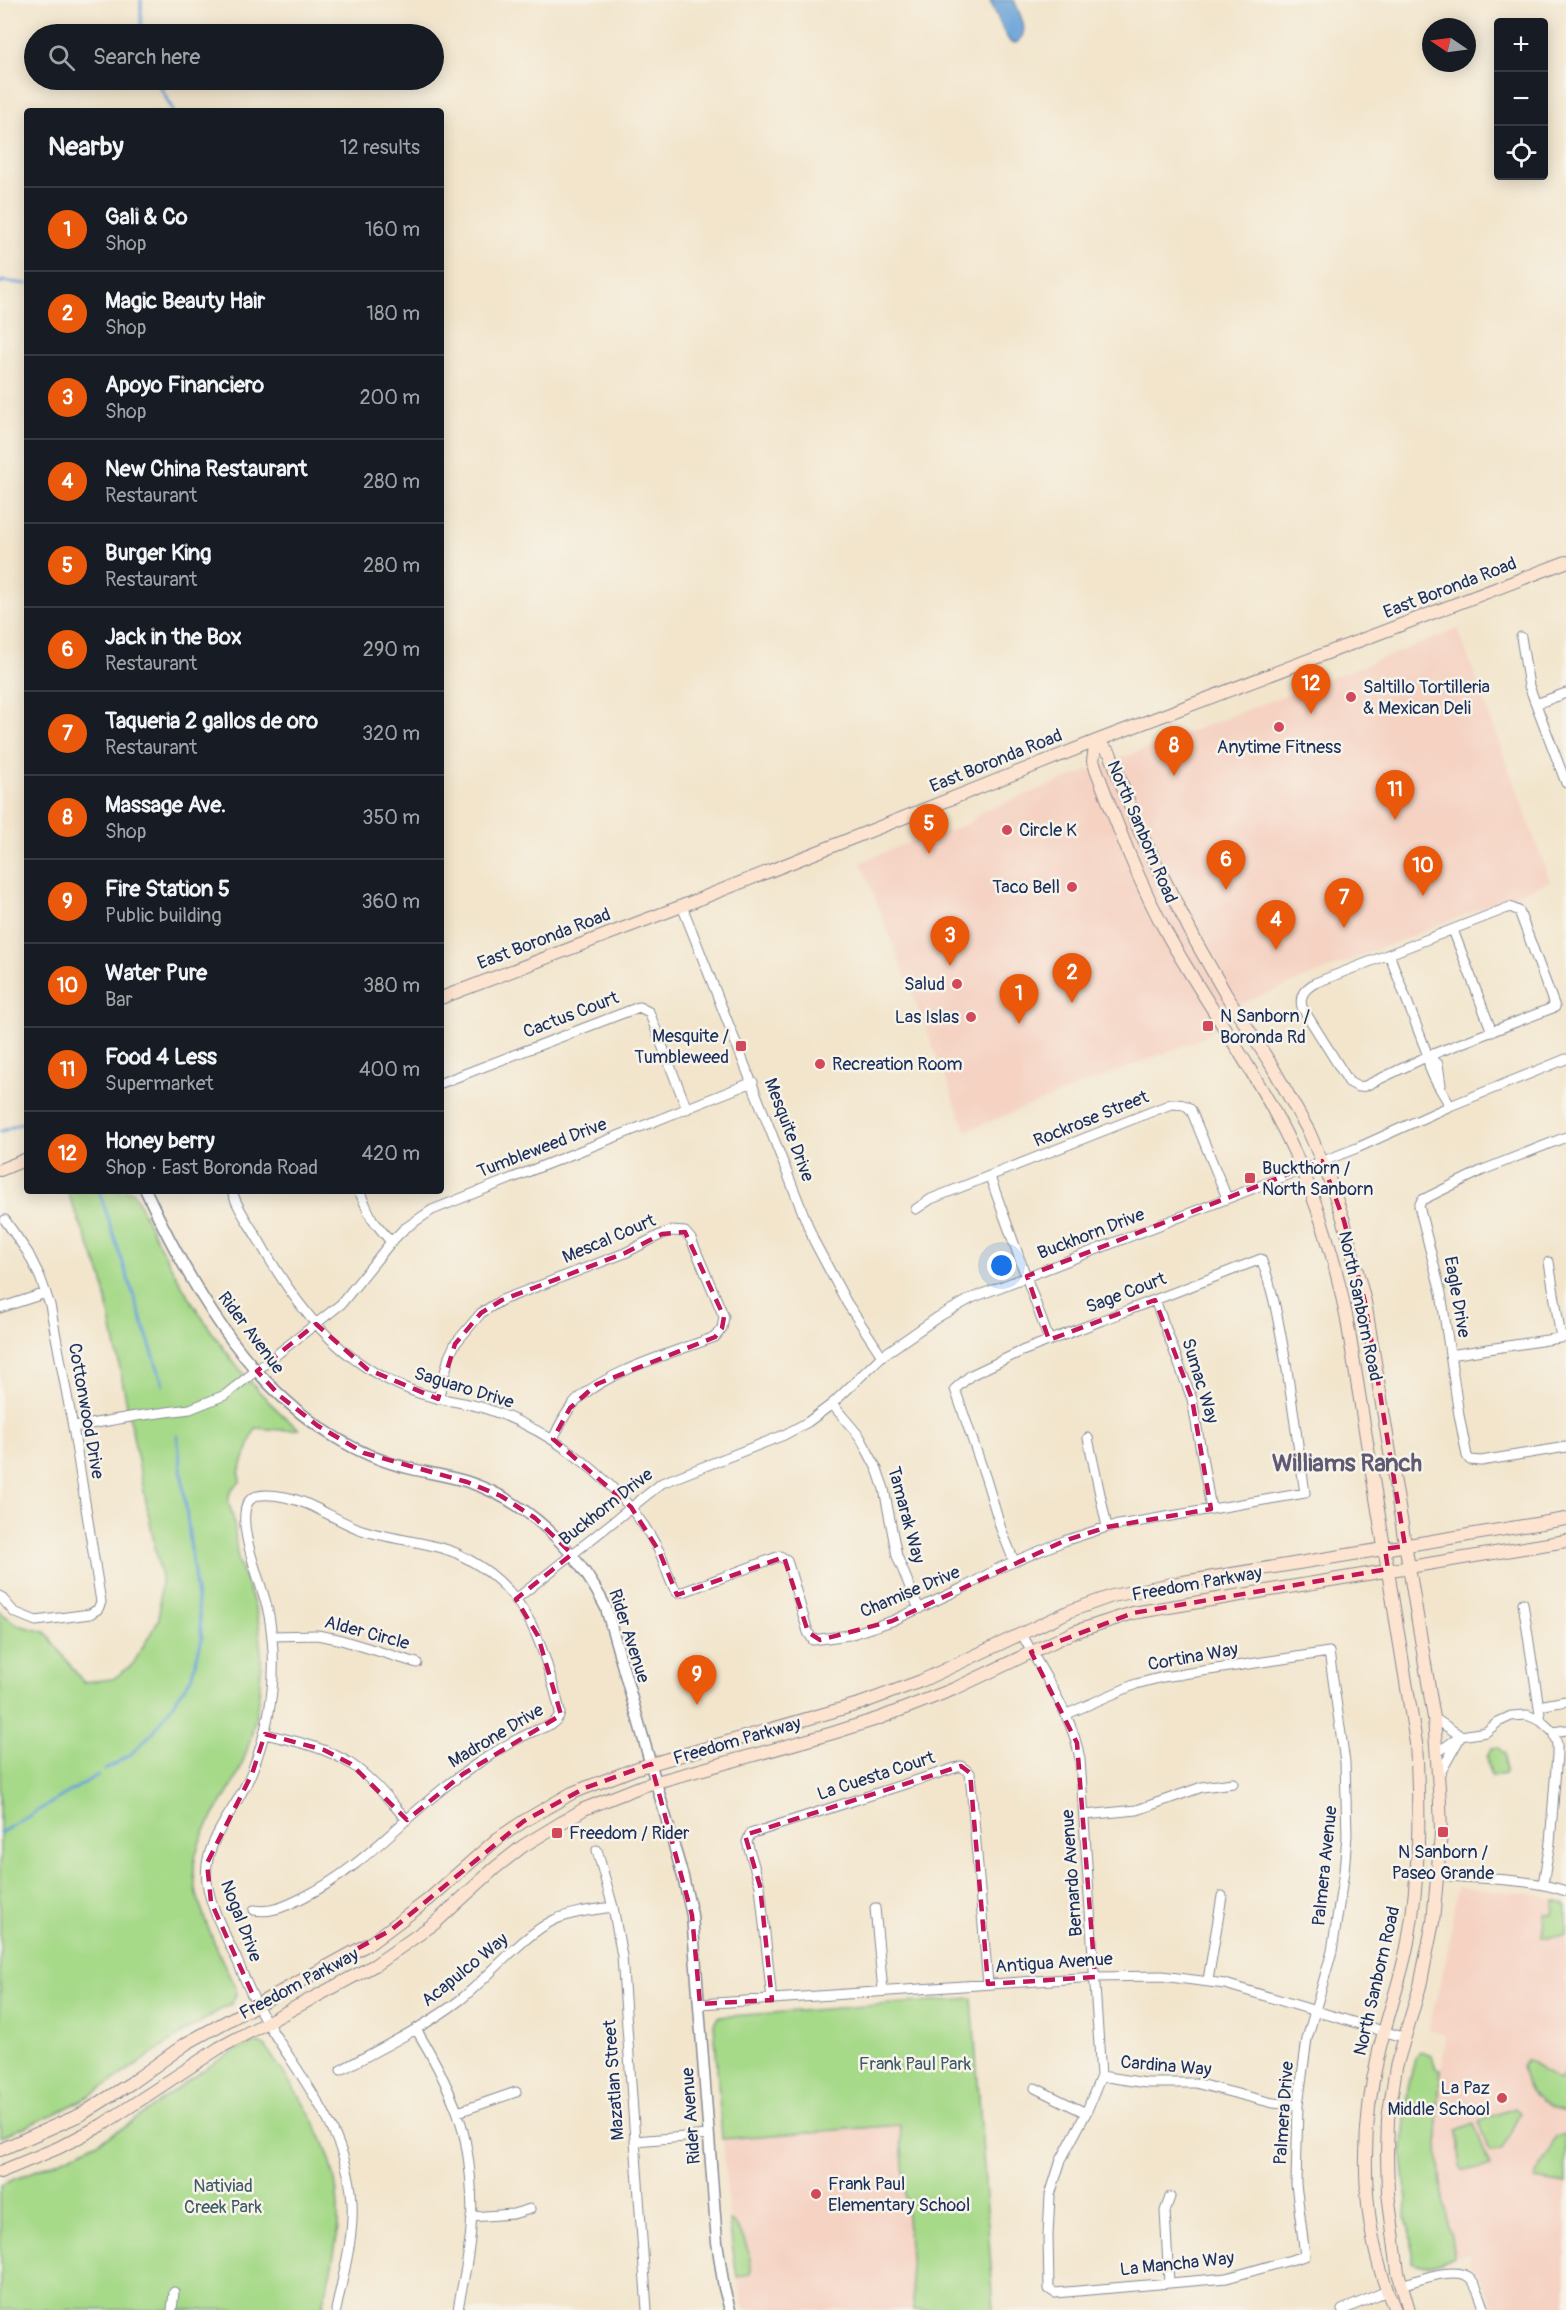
<!DOCTYPE html>
<html lang="en">
<head>
<meta charset="utf-8">
<style>
	:root { --surface:#171b24; --page:#20242c; --text:#f1f3f6; --muted:#9ea1a6; --line:#363941; --accent:#ea580c }
	body { margin:0; font-family:Pangolin,sans-serif; background:var(--page); color:var(--text) }
	.controls { position:absolute; right:18px; top:18px; display:grid; overflow:hidden; border-radius:6px; box-shadow:0 3px 15px #0003 }
	.controls button { width:54px; height:54px; display:grid; place-items:center; padding:0; border:0; border-bottom:2px solid var(--line); background:var(--surface); color:var(--text); font:30px sans-serif }
	.compass { position:absolute; left:1422px; top:18px; width:54px; height:54px; border-radius:50%; background:var(--surface); box-shadow:0 3px 15px #0003; rotate:283deg }
	.you { position:absolute; left:1002px; top:1266px; width:21px; height:21px; margin:-15px; border:4px solid #fff; border-radius:50%; background:#1a73e8; box-shadow:0 0 0 9px #1a73e833 }
	.badge { display:grid; place-items:center; width:39px; height:39px; border-radius:50%; background:var(--accent); color:#fff; font-size:20px; font-weight:700 }
	.pin { position:absolute; translate:-50% -50px; filter:drop-shadow(0 2px 3px #0008) }
	.pin::after { content:''; position:absolute; top:32px; width:21px; height:18px; background:inherit; clip-path:polygon(0 0,100% 0,50% 100%) }
	.list { margin:0; padding:0; list-style:none }
	h2 { display:flex; justify-content:space-between; align-items:center; height:78px; margin:0; padding:0 24px; font-size:26px }
	h2 small { font-size:20px; font-weight:400; color:var(--muted) }
	.list li { display:grid; grid-template-columns:39px 1fr auto; gap:18px; align-items:center; box-sizing:border-box; height:84px; padding:0 24px; border-top:2px solid var(--line) }
	.list b { display:block; font-size:22px; white-space:nowrap }
	.list p { margin:0; font-size:20px; white-space:nowrap; color:var(--muted) }
	.list em { font-size:20px; font-style:normal; color:var(--muted) }
	.icon { flex:none; width:33px; height:33px; fill:none; stroke:currentColor; stroke-width:2; stroke-linecap:round; stroke-linejoin:round }
	.map { position:relative; flex:none; width:1566px; height:2310px; overflow:hidden }
	.search { position:absolute; background:var(--surface); box-shadow:0 3px 15px #0003; left:24px; top:24px; width:420px; height:66px; display:flex; align-items:center; gap:15px; box-sizing:border-box; padding:0 21px; border-radius:33px; color:var(--muted); font-size:22px }
	.panel { position:absolute; background:var(--surface); box-shadow:0 3px 15px #0003; left:24px; top:108px; width:420px; height:1086px; border-radius:6px }
	.map>svg:first-child { display:block }
	.built { fill:#f5d2c2 }
	.green { fill:#a6d988; stroke:#608473; stroke-width:1.5 }
	.water { fill:#68a2d8; stroke:#42689b; stroke-width:1.5 }
	.lines { fill:none; stroke-linecap:round; stroke-linejoin:round }
	.stream { stroke:#68a2d8; stroke-width:3 }
	.minor-casing { stroke:#868a95; stroke-width:11 }
	.tertiary-casing { stroke:#868a95; stroke-width:13 }
	.secondary-casing { stroke:#868a95; stroke-width:14 }
	.minor { stroke:#fff; stroke-width:9 }
	.tertiary { stroke:#fff; stroke-width:10 }
	.secondary { stroke:#fde4d0; stroke-width:12 }
	.marked { fill:none; stroke:#c2185b; stroke-width:4.5; stroke-dasharray:12 8; stroke-linejoin:round }
	.poi-dot { fill:#d1495b; stroke:#f7f3e8; stroke-width:2 }
	.labels { text-anchor:middle; dominant-baseline:central; stroke-width:5; stroke-linejoin:round; paint-order:stroke }
	.street-label { font-size:18px; fill:#1b2f5e; stroke:#f7f3e8 }
	.poi-label { font-size:18px; fill:#1b2f5e; stroke:#f7f3e8; text-anchor:start }
	.park-label { font-size:18px; fill:#3e5a68; stroke:#f7f3e8 }
	.district-label { font-size:24px; font-weight:bold; fill:#5f5a74; stroke:#f7f3e8 }
</style>
</head>
<body>
<div class="map">
<svg width="1566" height="2310" viewBox="0 0 1566 2310">
	<rect width="100%" height="100%" fill="#f7f3e8"/>
	<filter id="ink" filterUnits="userSpaceOnUse"><feTurbulence type="fractalNoise" baseFrequency=".0167" numOctaves="2"/><feDisplacementMap in="SourceGraphic" scale="12" xChannelSelector="R" yChannelSelector="G"/><feConvolveMatrix kernelMatrix="1 2 1 2 8 2 1 2 1" color-interpolation-filters="sRGB"/></filter>
	<filter id="wash" filterUnits="userSpaceOnUse"><feTurbulence type="fractalNoise" baseFrequency=".008" numOctaves="4" result="noise"/><feDisplacementMap in="SourceGraphic" scale="24" xChannelSelector="R" yChannelSelector="G"/><feGaussianBlur stdDeviation="1.35" result="paint"/><feColorMatrix in="noise" values="0 0 0 0 0 0 0 0 0 0 0 0 0 0 0 0 0 1.4 0 .05"/><feComposite in="paint" operator="in"/></filter>
	<g filter="url(#wash)">
		<rect width="100%" height="100%" fill="#f2e5cc"/>
		<path class="built" d="M1458,629L1550,881L1243,1003L1203,1038L966,1131L861,862L934,832H946L969,823L981,812Z
			M1457,1887L1531,1894L1566,1903V2310H1495L1480,2274L1470,2265V2254L1454,2256L1444,2202L1438,2157V2107L1445,2035L1428,2030L1446,1960Z
			M900,2124L914,2310H744L731,2249L723,2139Z"/>
		<path class="green" d="M67,1191H133C169,1271 230,1375 299,1429L282,1430L255,1428L239,1473L240,1482C235,1486 230,1490 229,1496C227,1505 232,1510 233,1518C236,1531 235,1545 238,1559C243,1578 253,1596 257,1615C261,1633 262,1651 261,1669C259,1706 252,1743 237,1776C223,1806 194,1835 194,1870C194,1906 221,1957 236,1990V1995L232,2003C186,2029 144,2060 100,2089C69,2109 34,2123 0,2137V1612L18,1625L45,1632L83,1682L113,1679L133,1664L159,1619L161,1578L102,1277Z
			M1497,1747L1505,1754V1774L1491,1776L1487,1757L1491,1748Z
			M1555,1901L1566,1905V1936L1542,1937L1545,1914L1553,1915Z
			M972,1998L994,2310H914L900,2125L722,2139L714,2023L718,2017Z
			M258,2043L265,2046C305,2105 341,2149 338,2224C337,2251 327,2283 322,2310H0V2185C43,2168 86,2151 126,2126C157,2106 225,2047 258,2043Z
			M1420,2052L1432,2056L1436,2068L1441,2069C1437,2110 1436,2150 1442,2191C1445,2213 1451,2234 1454,2256C1437,2263 1431,2270 1412,2262V2240L1406,2217L1407,2201L1402,2155L1408,2089L1415,2057Z
			M1526,2060L1559,2081L1566,2072V2112C1540,2108 1526,2091 1522,2066Z
			M1515,2108L1520,2113L1501,2151L1490,2152L1479,2121Z
			M1474,2123L1490,2167L1463,2169L1460,2166L1458,2130Z
			M1565,2134L1566,2184L1535,2179L1556,2137Z
			M729,2221C742,2225 754,2262 750,2274L737,2278Z"/>
		<path class="water" d="M990,0H1014C1019,14 1032,32 1016,43L1010,42L1004,32Z"/>
		<g class="lines">
			<path class="stream" d="M141,34V0
				M157,80L173,111
				M0,284L2,281L27,284
				M0,1132L27,1121
				M99,1191L163,1384
				M105,1770L131,1754L154,1731L191,1678L202,1639L177,1435
				M0,1833L98,1775"/>
		</g>
	</g>
	<g filter="url(#ink)">
		<g class="lines">
			<defs>
				<path id="minor" d="M1521,637L1529,686L1566,783
					M1536,704L1566,693
					M682,906L814,1241L847,1303L882,1356
					M1510,907L1519,911L1555,1007L1428,1056L1365,1086L1358,1087L1349,1082L1302,1007C1299,995 1305,989 1315,983Z
					M1453,930L1492,1032
					M1389,954L1428,1056C1428,1074 1442,1090 1450,1106
					M1428,1056L1438,1064L1441,1085
					M441,1083L639,1007L649,1012L687,1109
					M1566,1137L1483,1170L1422,1200L1419,1206L1441,1293L1459,1415L1467,1456L1470,1460L1481,1461L1566,1447
					M990,1177L1049,1340
					M232,1191C237,1208 249,1224 258,1239C296,1307 338,1363 413,1391C436,1400 460,1401 484,1408C515,1418 546,1434 572,1453C607,1479 639,1512 659,1551C666,1564 668,1582 677,1592H683L780,1556L787,1560L808,1632L813,1640L849,1635L892,1621L967,1586L1001,1567L1064,1541L1107,1527L1305,1493C1298,1446 1292,1399 1284,1352C1278,1320 1273,1289 1261,1259L1022,1351L971,1375L955,1389L986,1479L1001,1529L1014,1561
					M359,1191L372,1219L391,1242
					M916,1209L931,1199L1171,1104C1180,1104 1186,1104 1191,1110L1227,1198
					M1549,1262L1561,1338
					M1155,1300L1192,1399L1211,1509
					M0,1308L46,1293
					M1450,1355L1566,1337
					M438,1399L449,1357L455,1344L481,1313L502,1300L625,1253L662,1234L671,1231L685,1232L691,1239L724,1317L722,1328L715,1337C675,1352 596,1374 571,1407C563,1417 558,1429 553,1439
					M832,1404L860,1437L877,1469L884,1489L897,1556L919,1609
					M73,1427L136,1416L190,1409L225,1395L341,1304L391,1242L404,1229L432,1210L753,1082
					M1088,1438L1107,1527
					M0,1596L14,1612L36,1621L90,1614L98,1609L101,1602L73,1427L50,1305L40,1277L28,1253L5,1220
					M516,1599L662,1483L784,1435L808,1422L832,1404L882,1356L938,1317L972,1298L1357,1148L1450,1106L1566,1059
					M1523,1603L1541,1721L1553,1732L1566,1730
					M1022,1634C1043,1675 1072,1713 1080,1759L1101,2076L1086,2113L1061,2160L1050,2195L1048,2235L1049,2289L1055,2293L1227,2278L1305,2256L1296,2184L1298,2105L1307,2039L1332,1951L1344,1872L1347,1835L1345,1762L1329,1652L1163,1677L1136,1684L1067,1714
					M272,1636L317,1635L338,1639L417,1663
					M1539,1706L1566,1701
					M1434,1718L1461,1736L1438,1752
					M265,1734C295,1741 325,1747 351,1764C373,1779 390,1801 407,1820
					M1439,1775L1461,1736L1486,1732L1498,1722L1511,1716L1527,1715L1541,1721
					M1085,1815L1137,1810L1202,1787L1233,1783
					M597,1850L613,1907L622,1956L647,2310
					M1418,1872C1467,1881 1518,1875 1566,1891
					M1543,1884L1550,1843L1557,1755V1744L1553,1732
					M875,1908L883,1991
					M254,1910C272,1913 286,1906 302,1898C361,1869 399,1822 450,1783C476,1764 503,1745 532,1732C543,1727 556,1726 560,1713C558,1700 554,1688 550,1675C540,1639 527,1607 499,1581C486,1569 471,1560 456,1553C427,1541 392,1540 362,1530C336,1521 312,1502 285,1497C275,1495 256,1492 249,1501C234,1522 262,1584 267,1607C271,1621 272,1637 273,1651C275,1692 267,1733 252,1771C239,1808 201,1841 207,1882C211,1910 226,1936 237,1960C246,1982 255,2004 268,2024C303,2081 348,2133 352,2202C354,2238 343,2275 336,2310
					M1208,1980L1222,1896
					M772,2000L760,1886L747,1842L750,1834L961,1766L970,1773L988,1984
					M700,2004L1095,1977L1162,1976L1225,1984L1403,2037
					M416,2029C432,2055 446,2082 457,2111C471,2149 475,2207 469,2247C467,2268 461,2289 458,2310
					M341,2070C381,2048 423,2028 460,2000C489,1977 523,1935 554,1920C572,1912 593,1910 613,1907
					M1101,2076L1146,2083H1195L1273,2103L1298,2105
					M1035,2088L1086,2113
					M458,2112L516,2092
					M635,2141L709,2135
					M471,2217L513,2214L530,2209
					M1169,2283L1165,2211L1170,2197
					M1401,2285C1417,2281 1458,2264 1471,2279C1478,2287 1481,2300 1485,2310
					M172,2310L174,2292
					M1342,2310L1387,2291"/>
				<path id="tertiary" d="M146,1191C189,1283 245,1382 333,1436C357,1451 385,1463 412,1469C430,1473 448,1476 465,1481C529,1501 577,1550 606,1608L683,1877L692,1915L717,2242L724,2288L730,2310"/>
				<path id="secondary" d="M1096,741L1110,753L1140,832L1196,942L1225,993L1272,1066L1309,1132L1327,1173L1344,1221L1365,1302L1434,1718L1440,1803L1441,1834L1433,1922L1420,1986L1396,2067L1388,2119L1387,2155L1388,2193L1398,2272L1409,2310
					M1096,741L1093,761C1115,819 1136,877 1166,932C1200,994 1243,1052 1276,1115C1311,1180 1333,1248 1347,1320L1416,1743C1420,1810 1420,1875 1408,1942C1401,1979 1388,2014 1379,2051C1359,2135 1360,2231 1395,2310
					M441,998L682,906L1096,741L1566,562
					M0,1170L27,1159
					M0,2150L82,2114L131,2083L187,2043L372,1942L428,1900L497,1839L524,1821L572,1793L637,1768L862,1703L921,1681L1070,1611L1112,1596L1177,1583L1566,1519
					M0,2172L58,2148L102,2125L219,2048L375,1965L435,1923L495,1868L523,1846L584,1809L642,1786L833,1733L880,1718L954,1689L1074,1632L1133,1613L1566,1541"/>
			</defs>
			<use href="#minor" class="minor-casing"/>
			<use href="#tertiary" class="tertiary-casing"/>
			<use href="#secondary" class="secondary-casing"/>
			<use href="#minor" class="minor"/>
			<use href="#tertiary" class="tertiary"/>
			<use href="#secondary" class="secondary"/>
		</g>
	</g>
	<path class="marked" d="M1322,1161L1344,1221L1365,1302L1405,1546L1385,1549L1388,1569L1133,1613L1031,1652L1077,1743L1095,1977L988,1984L970,1773L961,1766L745,1835L760,1886L772,2000L700,2004L692,1915L651,1764L585,1788L524,1821L391,1930L257,2004L211,1902L207,1863L252,1774L265,1734L324,1750L351,1764L407,1820L463,1774L561,1715L538,1636L516,1599L572,1554L535,1518L501,1496L467,1482L364,1453L318,1426L280,1396L257,1371L316,1324L367,1369L438,1399L455,1344L481,1313L502,1300L625,1253L662,1234L685,1232L724,1317L722,1328L715,1337L597,1384L570,1408L553,1439L631,1507L659,1551L677,1595L784,1557L808,1632L820,1640L892,1621L1064,1541L1107,1527L1211,1509L1192,1399L1155,1300L1049,1340L1027,1276Z"/>
	<g class="poi-dot">
		<circle cx="1351" cy="697" r="6"/>
		<circle cx="1279" cy="727" r="6"/>
		<circle cx="1007" cy="830" r="6"/>
		<circle cx="1072" cy="887" r="6"/>
		<circle cx="957" cy="984" r="6"/>
		<circle cx="971" cy="1017" r="6"/>
		<rect x="1202" y="1020" width="12" height="12" rx="3"/>
		<rect x="735" y="1040" width="12" height="12" rx="3"/>
		<circle cx="820" cy="1064" r="6"/>
		<rect x="1244" y="1172" width="12" height="12" rx="3"/>
		<rect x="1437" y="1826" width="12" height="12" rx="3"/>
		<rect x="551" y="1827" width="12" height="12" rx="3"/>
		<circle cx="1502" cy="2098" r="6"/>
		<circle cx="816" cy="2194" r="6"/>
	</g>
	<g class="labels">
		<g class="street-label">
			<text transform="translate(1450 588) rotate(-21)">East Boronda Road</text>
			<text transform="translate(996 761) rotate(-22)">East Boronda Road</text>
			<text transform="translate(1142 832) rotate(67)">North Sanborn Road</text>
			<text transform="translate(544 939) rotate(-21)">East Boronda Road</text>
			<text transform="translate(571 1015) rotate(-21)">Cactus Court</text>
			<text transform="translate(1091 1119) rotate(-22)">Rockrose Street</text>
			<text transform="translate(789 1130) rotate(69)">Mesquite Drive</text>
			<text transform="translate(542 1148) rotate(-21)">Tumbleweed Drive</text>
			<text transform="translate(1091 1234) rotate(-21)">Buckhorn Drive</text>
			<text transform="translate(609 1239) rotate(-23)">Mescal Court</text>
			<text transform="translate(1126 1293) rotate(-21)">Sage Court</text>
			<text transform="translate(1457 1297) rotate(80)">Eagle Drive</text>
			<text transform="translate(1360 1306) rotate(78)">North Sanborn Road</text>
			<text transform="translate(251 1333) rotate(53)">Rider Avenue</text>
			<text transform="translate(1200 1381) rotate(73)">Sumac Way</text>
			<text transform="translate(464 1388) rotate(17)">Saguaro Drive</text>
			<text transform="translate(86 1411) rotate(80)">Cottonwood Drive</text>
			<text transform="translate(606 1507) rotate(-38)">Buckhorn Drive</text>
			<text transform="translate(906 1515) rotate(75)">Tamarak Way</text>
			<text transform="translate(1197 1584) rotate(-10)">Freedom Parkway</text>
			<text transform="translate(910 1592) rotate(-23)">Chamise Drive</text>
			<text transform="translate(367 1633) rotate(15)">Alder Circle</text>
			<text transform="translate(629 1636) rotate(72)">Rider Avenue</text>
			<text transform="translate(1193 1657) rotate(-10)">Cortina Way</text>
			<text transform="translate(496 1736) rotate(-31)">Madrone Drive</text>
			<text transform="translate(737 1741) rotate(-16)">Freedom Parkway</text>
			<text transform="translate(876 1776) rotate(-18)">La Cuesta Court</text>
			<text transform="translate(1325 1866) rotate(-84)">Palmera Avenue</text>
			<text transform="translate(1072 1873) rotate(-94)">Bernardo Avenue</text>
			<text transform="translate(241 1921) rotate(69)">Nogal Drive</text>
			<text transform="translate(1054 1963) rotate(-4)">Antigua Avenue</text>
			<text transform="translate(465 1970) rotate(-39)">Acapulco Way</text>
			<text transform="translate(1377 1981) rotate(-77)">North Sanborn Road</text>
			<text transform="translate(299 1984) rotate(-28)">Freedom Parkway</text>
			<text transform="translate(1166 2066) rotate(5)">Cardina Way</text>
			<text transform="translate(614 2080) rotate(-94)">Mazatlan Street</text>
			<text transform="translate(1284 2113) rotate(-86)">Palmera Drive</text>
			<text transform="translate(691 2116) rotate(-94)">Rider Avenue</text>
			<text transform="translate(1177 2264) rotate(-6)">La Mancha Way</text>
		</g>
		<g class="poi-label">
			<text x="1363" y="687">Saltillo Tortilleria<tspan x="1363" dy="21">&amp; Mexican Deli</tspan></text>
			<text x="1279" y="747" text-anchor="middle">Anytime Fitness</text>
			<text x="1019" y="830">Circle K</text>
			<text x="1060" y="887" text-anchor="end">Taco Bell</text>
			<text x="945" y="984" text-anchor="end">Salud</text>
			<text x="1220" y="1016">N Sanborn /<tspan x="1220" dy="21">Boronda Rd</tspan></text>
			<text x="959" y="1017" text-anchor="end">Las Islas</text>
			<text x="729" y="1036" text-anchor="end">Mesquite /<tspan x="729" dy="21">Tumbleweed</tspan></text>
			<text x="832" y="1064">Recreation Room</text>
			<text x="1262" y="1168">Buckthorn /<tspan x="1262" dy="21">North Sanborn</tspan></text>
			<text x="569" y="1833">Freedom / Rider</text>
			<text x="1443" y="1852" text-anchor="middle">N Sanborn /<tspan x="1443" dy="21">Paseo Grande</tspan></text>
			<text x="1490" y="2088" text-anchor="end">La Paz<tspan x="1490" dy="21">Middle School</tspan></text>
			<text x="828" y="2184">Frank Paul<tspan x="828" dy="21">Elementary School</tspan></text>
		</g>
		<g class="park-label">
			<text x="915" y="2064">Frank Paul Park</text>
			<text x="223" y="2186">Nativiad<tspan x="223" dy="21">Creek Park</tspan></text>
		</g>
		<g class="district-label">
			<text x="1347" y="1463">Williams Ranch</text>
		</g>
	</g>
</svg>
<div class="controls">
<button>+</button>
<button>−</button>
<button><svg class="icon" aria-label="locate" viewBox="0 0 24 24"><circle cx="12" cy="12" r="6"/><path d="M12 2v4M12 18v4M2 12h4M18 12h4"/></svg></button>
</div>
<svg class="compass" viewBox="-18 -18 36 36"><path d="M0-13l5 13h-10z" fill="#e53935"/><path d="M0 13l5-13h-10z" fill="#9ea1a6"/></svg>
<div class="you"></div>
<div class="pin badge" style="left:1019px;top:1024px">1</div>
<div class="pin badge" style="left:1072px;top:1003px">2</div>
<div class="pin badge" style="left:950px;top:966px">3</div>
<div class="pin badge" style="left:1276px;top:950px">4</div>
<div class="pin badge" style="left:929px;top:854px">5</div>
<div class="pin badge" style="left:1226px;top:890px">6</div>
<div class="pin badge" style="left:1344px;top:928px">7</div>
<div class="pin badge" style="left:1174px;top:776px">8</div>
<div class="pin badge" style="left:697px;top:1705px">9</div>
<div class="pin badge" style="left:1423px;top:896px">10</div>
<div class="pin badge" style="left:1395px;top:820px">11</div>
<div class="pin badge" style="left:1311px;top:714px">12</div>
<div class="search"><svg class="icon" aria-label="search" viewBox="0 0 24 24"><circle cx="10" cy="10" r="6"/><path d="M15 15l6 6"/></svg>Search here</div>
<section class="panel">
<h2>Nearby<small>12 results</small></h2>
<ul class="list">
<li><span class="badge">1</span><div><b>Gali &amp; Co</b><p>Shop</p></div><em>160 m</em></li>
<li><span class="badge">2</span><div><b>Magic Beauty Hair</b><p>Shop</p></div><em>180 m</em></li>
<li><span class="badge">3</span><div><b>Apoyo Financiero</b><p>Shop</p></div><em>200 m</em></li>
<li><span class="badge">4</span><div><b>New China Restaurant</b><p>Restaurant</p></div><em>280 m</em></li>
<li><span class="badge">5</span><div><b>Burger King</b><p>Restaurant</p></div><em>280 m</em></li>
<li><span class="badge">6</span><div><b>Jack in the Box</b><p>Restaurant</p></div><em>290 m</em></li>
<li><span class="badge">7</span><div><b>Taqueria 2 gallos de oro</b><p>Restaurant</p></div><em>320 m</em></li>
<li><span class="badge">8</span><div><b>Massage Ave.</b><p>Shop</p></div><em>350 m</em></li>
<li><span class="badge">9</span><div><b>Fire Station 5</b><p>Public building</p></div><em>360 m</em></li>
<li><span class="badge">10</span><div><b>Water Pure</b><p>Bar</p></div><em>380 m</em></li>
<li><span class="badge">11</span><div><b>Food 4 Less</b><p>Supermarket</p></div><em>400 m</em></li>
<li><span class="badge">12</span><div><b>Honey berry</b><p>Shop · East Boronda Road</p></div><em>420 m</em></li>
</ul>
</section>
</div>
</body>
</html>
